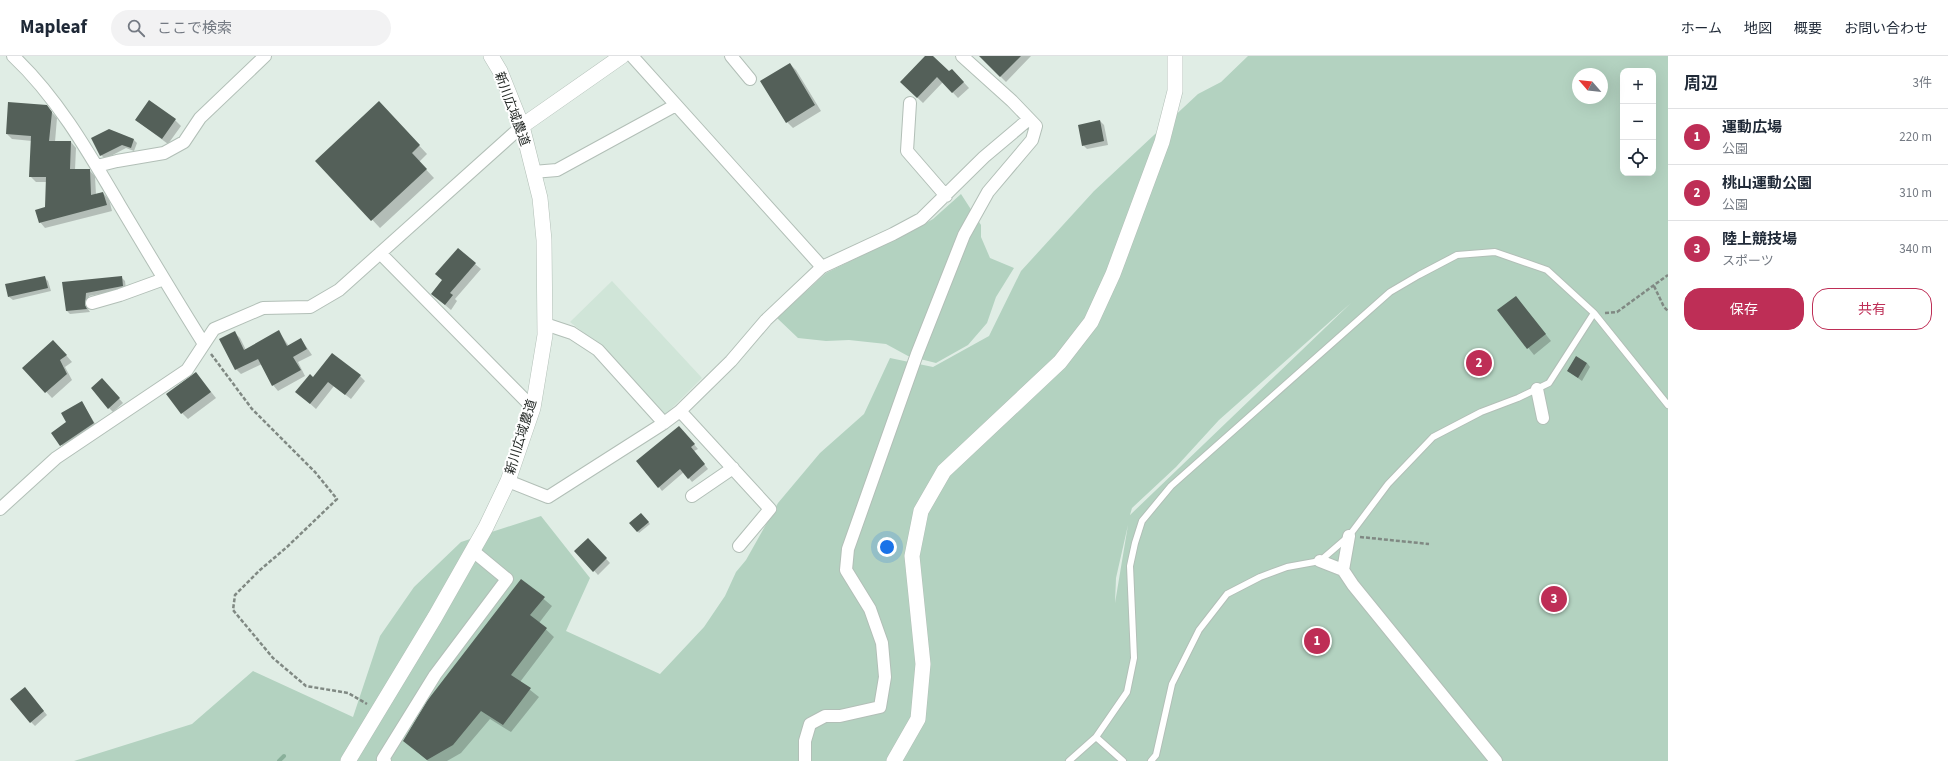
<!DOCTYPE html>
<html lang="ja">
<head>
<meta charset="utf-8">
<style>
	:root { --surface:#fff; --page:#f2f2f3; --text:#1f2937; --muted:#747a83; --line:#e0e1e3; --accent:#be2e56 }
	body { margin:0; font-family:"Source Sans 3","Noto Sans JP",sans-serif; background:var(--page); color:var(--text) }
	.controls { position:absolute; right:12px; top:12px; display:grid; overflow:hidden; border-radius:8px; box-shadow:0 4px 16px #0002 }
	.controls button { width:36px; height:36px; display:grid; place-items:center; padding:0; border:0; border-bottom:1px solid var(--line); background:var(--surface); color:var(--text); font:20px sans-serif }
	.compass { position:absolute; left:1572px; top:12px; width:36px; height:36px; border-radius:50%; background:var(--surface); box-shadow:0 4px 16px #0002; rotate:298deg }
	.you { position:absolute; left:887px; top:491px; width:14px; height:14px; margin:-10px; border:3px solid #fff; border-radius:50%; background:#1a73e8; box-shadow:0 0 0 6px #1a73e833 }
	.badge { display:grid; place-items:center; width:26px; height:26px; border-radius:50%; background:var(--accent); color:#fff; font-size:13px; font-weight:700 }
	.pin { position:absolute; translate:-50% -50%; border:2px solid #fff; box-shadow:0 1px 4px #0006 }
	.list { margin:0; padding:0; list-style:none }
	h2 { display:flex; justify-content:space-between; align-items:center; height:52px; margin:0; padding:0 16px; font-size:17px }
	h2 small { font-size:13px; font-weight:400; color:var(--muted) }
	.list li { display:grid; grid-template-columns:26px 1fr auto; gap:12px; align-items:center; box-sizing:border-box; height:56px; padding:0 16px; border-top:1px solid var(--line) }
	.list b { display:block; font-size:15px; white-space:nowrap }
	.list p { margin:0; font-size:13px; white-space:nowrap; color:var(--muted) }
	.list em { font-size:13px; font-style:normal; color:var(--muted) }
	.actions { display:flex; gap:8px; padding:12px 16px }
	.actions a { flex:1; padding:9px 0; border:1px solid var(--accent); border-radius:16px; text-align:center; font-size:14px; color:var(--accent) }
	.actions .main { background:var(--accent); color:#fff }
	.icon { flex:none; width:22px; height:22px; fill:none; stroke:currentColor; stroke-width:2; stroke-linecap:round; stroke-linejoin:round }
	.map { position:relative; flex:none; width:1668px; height:705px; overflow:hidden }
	header { display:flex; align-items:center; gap:24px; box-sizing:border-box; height:56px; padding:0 20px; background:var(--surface); border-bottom:1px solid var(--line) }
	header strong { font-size:19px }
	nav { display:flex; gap:22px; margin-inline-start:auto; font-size:14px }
	.search { width:280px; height:36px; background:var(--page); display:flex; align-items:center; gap:10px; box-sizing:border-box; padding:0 14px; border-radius:22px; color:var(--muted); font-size:15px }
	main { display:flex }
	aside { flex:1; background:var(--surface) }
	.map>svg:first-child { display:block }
	.built { fill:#d0e5d8 }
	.green { fill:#b3d2c0; fill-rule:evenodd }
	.shadow { fill:#0003 }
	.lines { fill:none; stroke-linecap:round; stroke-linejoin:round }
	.stream { stroke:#89b09a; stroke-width:4 }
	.building { fill:#546059 }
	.service-casing { stroke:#b2bfb7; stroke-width:8 }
	.minor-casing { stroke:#b2bfb7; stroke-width:14 }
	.tertiary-casing { stroke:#b2bfb7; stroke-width:16 }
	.path { stroke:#808983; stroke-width:2.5; stroke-dasharray:4 2; stroke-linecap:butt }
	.service { stroke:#fff; stroke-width:6 }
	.minor { stroke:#fff; stroke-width:12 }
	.tertiary { stroke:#fff; stroke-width:15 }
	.labels { text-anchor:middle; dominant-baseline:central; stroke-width:4; stroke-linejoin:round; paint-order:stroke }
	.street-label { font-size:13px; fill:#272c29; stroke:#fff }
</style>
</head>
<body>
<header>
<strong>Mapleaf</strong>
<div class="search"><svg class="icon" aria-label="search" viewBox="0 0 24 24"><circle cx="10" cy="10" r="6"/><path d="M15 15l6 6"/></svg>ここで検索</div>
<nav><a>ホーム</a><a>地図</a><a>概要</a><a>お問い合わせ</a></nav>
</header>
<main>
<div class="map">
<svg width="1668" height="705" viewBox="0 0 1668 705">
	<rect width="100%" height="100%" fill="#e0ede5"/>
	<path class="built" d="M612,225L702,322L665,359L601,290L570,266Z"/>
	<path class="green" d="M1248,0H1668V705H74L192,668L253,615L353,661L380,580L414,531L461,486L541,460L590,522L566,575L660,618L704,571L725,540L736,516L746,504L778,447L820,397L864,358L890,302L933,311L989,280L1021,215L1094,135L1198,38L1221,26ZM1623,15H1653V117H1623ZM1578,18H1602V42H1578ZM1351,247L1130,459L1132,452L1176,411L1219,364ZM1128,469L1115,547L1116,522Z
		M961,138L981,169V181L990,202L1014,212L996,241L987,267L968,289L936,307L908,300L886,288L849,284L826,285L798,282L777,262L826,217L912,175L933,163Z"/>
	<path class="shadow" d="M927,0H932L949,17L957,19L969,32L958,42L943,26L923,47L901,26Z
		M980,0H1031L1006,26Z
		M790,8L796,14L821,55L793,72L787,66Z
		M46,50L57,62L55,86H71L76,92L75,114H89L95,120L96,139L103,137L109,143L112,155L45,172L40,166L46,152L47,126H36L30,120L32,85L12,83L7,78Z
		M387,55L427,98L419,106L434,122L380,172L317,105Z
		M136,64H175L181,70L168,88Z
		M1100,65L1104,69L1108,89L1087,93L1083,89Z
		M109,74L134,84L137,87L134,95L126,92L105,103L101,99Z
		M475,208L481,213L455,243L457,245L451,254L432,238Z
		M44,221L48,225L51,235L13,244L9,241Z
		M121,221L125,225L126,233L89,240L88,253L90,256L70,258L67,255L63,227Z
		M1516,241L1551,285L1534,299L1499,255Z
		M234,276L240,282L246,294L279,276L289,290L301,283L312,299L298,306L305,320L278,335L273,329L262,308L241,318L236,313Z
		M59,291L72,306L65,311L72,324L52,342L24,312Z
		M1587,307L1590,311L1582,325L1568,315Z
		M196,317L216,342L188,363L182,357Z
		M360,320L365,325L351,343L334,330L316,353L297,336L314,322Z
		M106,328L123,347L113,356L109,352Z
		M82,346L97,371L65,393L52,377L67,366Z
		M683,375L698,393L694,395L708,413L692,426L684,416L662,435L659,431Z
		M641,458L650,468L639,477L631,467Z
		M588,483L610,507L598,519L576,495Z
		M521,524L552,550L539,567L554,581L520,626L539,641L511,676L490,663L461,697L447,705H428L413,692Z
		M28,636L47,659L35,670L31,666Z"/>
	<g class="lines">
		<path class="stream" d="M279,705L284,700"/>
	</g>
	<path class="building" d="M925,0H933L949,15L952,13L964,26L952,37L937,21L917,42L900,26Z
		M979,0H1021L1000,21Z
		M790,7L815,49L786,67L760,25Z
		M149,44L176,63L162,83L135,64Z
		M379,45L420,89L412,97L427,113L371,165L315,105Z
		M8,46L47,49L52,56L49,85H71L70,113H90L91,139L103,136L107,149L39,167L35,154L45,151L46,121H29L31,80L6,78Z
		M1100,64L1104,85L1082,90L1078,69Z
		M109,73L134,83L131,92L122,89L100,100L91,82Z
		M458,192L476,207L450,237L453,239L445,249L431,238L442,224L435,218Z
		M45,220L48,232L8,241L5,228Z
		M122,220L123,230L86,237L85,249L87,253L66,255L62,226Z
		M1516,240L1546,278L1527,293L1497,254Z
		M279,274L287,290L301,282L307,293L293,301L301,314L272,330L258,303L235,314L219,283L235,275L244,294Z
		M53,284L67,299L60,304L67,318L45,337L22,312Z
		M332,297L361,319L345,339L328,326L310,348L295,336L310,318L313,321Z
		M1576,300L1587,307L1578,322L1567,315Z
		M196,316L211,336L181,358L166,338Z
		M102,322L120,342L108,353L91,332Z
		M82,345L94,367L60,390L51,377L66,366L61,357Z
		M679,370L695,388L691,391L705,408L688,423L680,413L658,432L636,405Z
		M641,457L649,466L637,476L629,467Z
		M588,482L607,502L593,516L574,495Z
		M521,523L545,541L530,559L547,572L511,619L531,632L503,669L481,655L453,689L427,704L403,685L427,645Z
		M25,631L44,655L30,667L10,643Z"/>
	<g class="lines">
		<defs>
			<path id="service" d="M1096,681L1123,705
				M1069,705L1096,681L1127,636L1134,602L1130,510L1135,487L1142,465L1171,430L1390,236L1419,219L1457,199L1495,196L1547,214L1594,257L1668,349
				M1151,705L1156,699L1172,628L1199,574L1227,538L1260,521L1287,511L1320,505L1349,480L1388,428L1433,381L1481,356L1518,342L1549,327L1594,257"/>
			<path id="minor" d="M13,0C57,41 89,97 119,148C147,195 175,242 204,288
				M632,0L822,211
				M731,0L750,23
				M910,47L907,95L946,140
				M97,110L117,105L164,97L184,86L200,62L265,0
				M533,116L557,114L676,49
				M380,197L533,352
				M92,247L120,239L164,223
				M545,268L572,277L598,294L664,367
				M1537,333L1543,362
				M680,355L770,453L739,490
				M508,425L548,441L664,367L680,355L731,305L766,264L822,211L893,178L921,163L984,101L1029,63
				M692,440L733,412
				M0,453L56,402L187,314L214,273L263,252L310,251L339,234L522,70
				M1320,505L1343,514L1349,480
				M1343,514L1353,529L1496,705
				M385,705L383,703L435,619L507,523L473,495
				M805,705V685L810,668L825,660H840L880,651L885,621L882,587L870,553L846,514L848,493L917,298L964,179L988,136L1032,84L1036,70L1012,45L962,0"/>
			<path id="tertiary" d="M522,70L622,0
				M348,705L435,561L486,471L508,425L533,352L545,279L544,184L540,142L522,70L500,15L491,0
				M894,705L918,663L923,608L912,500L921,455L944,415L1060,306L1091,266L1113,218L1162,86L1175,35V0"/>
		</defs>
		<use href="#service" class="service-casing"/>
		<use href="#minor" class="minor-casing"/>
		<use href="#tertiary" class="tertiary-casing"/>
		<path class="path" d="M1654,230L1664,251L1668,255
			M1605,257L1617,256L1668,219
			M211,298L252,353L315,416L337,443L287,491L260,514L235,539L233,554L273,602L306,630L348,637L367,648
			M1360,481L1429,488"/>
		<use href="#service" class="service"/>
		<use href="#minor" class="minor"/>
		<use href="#tertiary" class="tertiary"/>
	</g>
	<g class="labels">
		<g class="street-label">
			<text transform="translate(512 53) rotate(70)">新川広域農道</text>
			<text transform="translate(521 381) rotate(-73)">新川広域農道</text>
		</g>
	</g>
</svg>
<div class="controls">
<button>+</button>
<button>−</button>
<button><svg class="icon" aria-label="locate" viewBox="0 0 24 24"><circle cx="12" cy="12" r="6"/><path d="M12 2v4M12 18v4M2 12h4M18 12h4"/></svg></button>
</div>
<svg class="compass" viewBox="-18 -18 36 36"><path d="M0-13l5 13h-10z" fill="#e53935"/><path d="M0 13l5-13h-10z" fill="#747a83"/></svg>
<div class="you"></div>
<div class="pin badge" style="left:1317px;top:585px">1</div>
<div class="pin badge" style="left:1479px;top:307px">2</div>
<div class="pin badge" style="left:1554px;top:543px">3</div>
</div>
<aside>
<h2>周辺<small>3件</small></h2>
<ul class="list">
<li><span class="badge">1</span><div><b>運動広場</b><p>公園</p></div><em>220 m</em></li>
<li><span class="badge">2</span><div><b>桃山運動公園</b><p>公園</p></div><em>310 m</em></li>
<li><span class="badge">3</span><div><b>陸上競技場</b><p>スポーツ</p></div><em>340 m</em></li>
</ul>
<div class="actions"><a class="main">保存</a><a>共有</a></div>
</aside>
</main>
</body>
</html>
